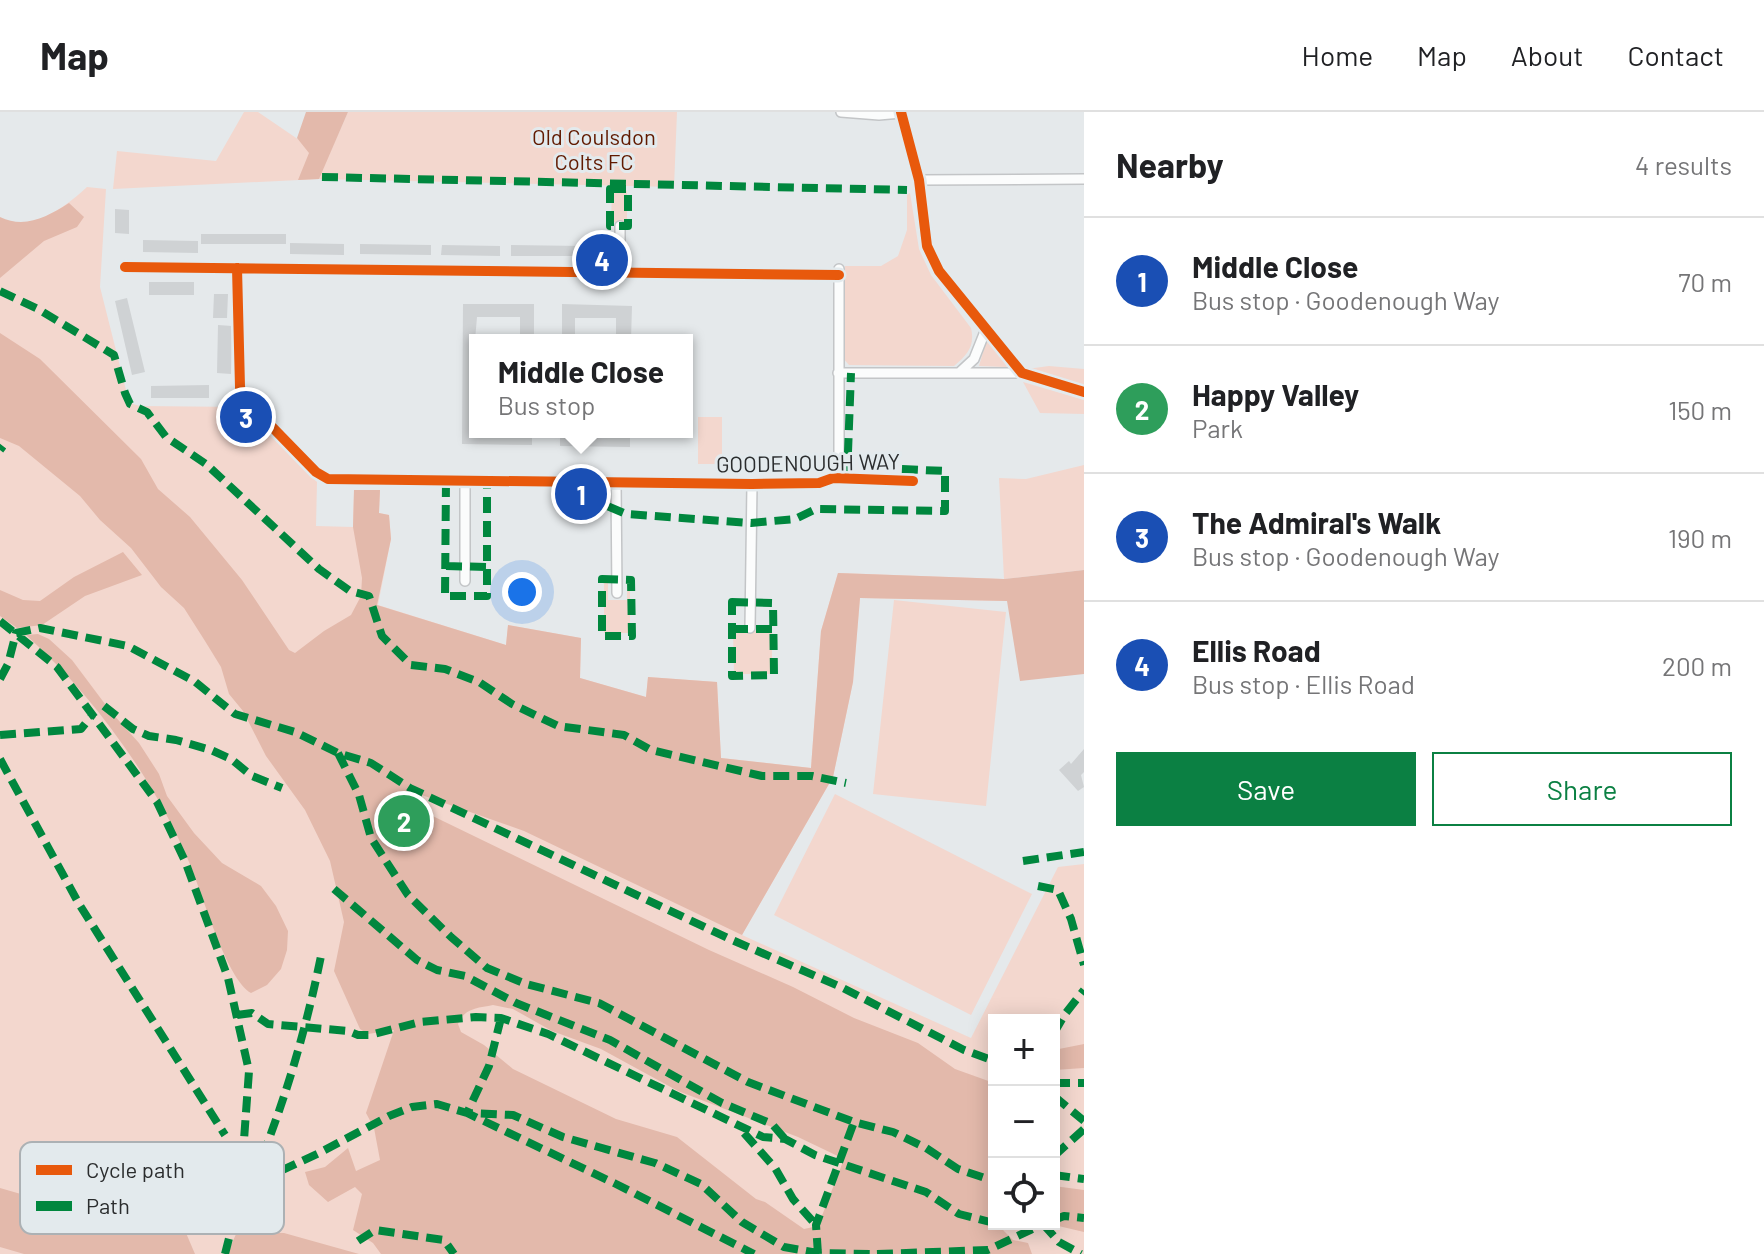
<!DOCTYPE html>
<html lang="en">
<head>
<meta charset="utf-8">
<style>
	:root { --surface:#fff; --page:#f6f6f6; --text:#202124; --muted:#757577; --line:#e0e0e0; --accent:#0b8043 }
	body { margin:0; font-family:Barlow,sans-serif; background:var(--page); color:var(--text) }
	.controls { position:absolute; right:24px; bottom:24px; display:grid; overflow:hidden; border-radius:0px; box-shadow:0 4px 20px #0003 }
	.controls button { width:72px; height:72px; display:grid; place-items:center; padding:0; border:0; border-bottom:2px solid var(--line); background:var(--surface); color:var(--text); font:40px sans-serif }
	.you { position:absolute; left:522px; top:480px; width:28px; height:28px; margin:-20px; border:6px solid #fff; border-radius:50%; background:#1a73e8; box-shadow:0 0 0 12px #1a73e833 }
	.badge { display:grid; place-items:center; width:52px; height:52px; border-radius:50%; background:var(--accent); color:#fff; font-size:26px; font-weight:700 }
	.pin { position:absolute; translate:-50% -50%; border:4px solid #fff; box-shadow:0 2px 8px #0006 }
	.popup { position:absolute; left:469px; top:222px; width:224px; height:104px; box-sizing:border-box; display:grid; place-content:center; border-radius:0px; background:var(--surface); filter:drop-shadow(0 2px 6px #0005); font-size:26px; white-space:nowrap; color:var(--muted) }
	.popup b { font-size:30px; color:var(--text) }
	.popup::after { content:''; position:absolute; left:50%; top:100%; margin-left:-16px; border:16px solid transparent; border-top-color:var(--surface) }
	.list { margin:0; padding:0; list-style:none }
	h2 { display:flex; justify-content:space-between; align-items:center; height:104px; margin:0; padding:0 32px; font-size:34px }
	h2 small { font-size:26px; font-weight:400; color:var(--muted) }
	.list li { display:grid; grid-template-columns:52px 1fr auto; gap:24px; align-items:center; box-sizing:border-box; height:128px; padding:0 32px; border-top:2px solid var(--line) }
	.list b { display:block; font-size:30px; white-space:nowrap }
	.list p { margin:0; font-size:26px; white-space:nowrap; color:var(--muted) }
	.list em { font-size:26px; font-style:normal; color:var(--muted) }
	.actions { display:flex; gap:16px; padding:24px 32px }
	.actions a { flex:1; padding:18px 0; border:2px solid var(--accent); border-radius:0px; text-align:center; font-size:28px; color:var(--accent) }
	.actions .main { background:var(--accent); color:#fff }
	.icon { flex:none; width:44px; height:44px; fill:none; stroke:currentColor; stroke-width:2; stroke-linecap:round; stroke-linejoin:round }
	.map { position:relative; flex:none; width:1084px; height:1142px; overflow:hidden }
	header { display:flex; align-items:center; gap:48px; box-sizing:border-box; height:112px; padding:0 40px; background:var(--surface); border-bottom:2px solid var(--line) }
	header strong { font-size:38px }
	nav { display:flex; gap:44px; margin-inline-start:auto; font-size:28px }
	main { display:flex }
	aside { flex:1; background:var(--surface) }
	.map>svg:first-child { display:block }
	.green { fill:#f3d7ce; fill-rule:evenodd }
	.forest { fill:#e3b9ab; fill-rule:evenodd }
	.building { fill:#cfd2d4 }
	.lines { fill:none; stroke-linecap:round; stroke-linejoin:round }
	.street-casing { stroke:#c3c5c7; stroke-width:12 }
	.street { stroke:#fbfcfc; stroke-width:9 }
	.quiet { stroke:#00873e; stroke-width:8; stroke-dasharray:16 8; stroke-linecap:butt }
	.cycleway-casing { stroke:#e3eaed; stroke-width:15 }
	.cycleway { stroke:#e8590c; stroke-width:10 }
	.labels { text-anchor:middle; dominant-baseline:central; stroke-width:6; stroke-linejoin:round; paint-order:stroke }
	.park-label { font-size:22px; fill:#611a00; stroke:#e3eaed }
	.street-label { font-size:22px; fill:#2b2d2e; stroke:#e3eaed }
	.key { fill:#e3eaed; stroke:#acb1b4; stroke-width:2 }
	.key-label { font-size:22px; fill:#2b2d2e }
</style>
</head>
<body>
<header>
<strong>Map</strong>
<nav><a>Home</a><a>Map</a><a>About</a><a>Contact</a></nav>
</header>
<main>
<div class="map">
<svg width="1084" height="1142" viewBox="0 0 1084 1142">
	<rect width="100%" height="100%" fill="#e5e9eb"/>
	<path class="green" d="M244,0H258L327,47L348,0H677L674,75L319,67L113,77L117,39L216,49Z
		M87,75L106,77L100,175L128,286L133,292L140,294L243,295L317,370L316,414L353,415L354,378H380L379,401L389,403L391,427L378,493L506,533L508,513L581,526L580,566L646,585L648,565L717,570L721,646L811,656L821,519L838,461L1004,467L999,366L1026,367L1084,353V458L1004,467L1007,489L860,486L853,570L833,665L742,823L971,926L1058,755L1084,752V1142H0V119C39,109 57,103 87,75ZM994,908H1054V1112H994Z
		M612,78L627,79V111L611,110Z
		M910,81L919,137L931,163L971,216C975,234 968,242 954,254L849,253L842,245L845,154H881L898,144L907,118V83Z
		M986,230H990L1009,252L1006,255L979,254Z
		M1049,254L1084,257V276L1027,257Z
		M1023,270L1084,288V302L1040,301Z
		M698,305H722V352H698Z
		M604,470H608V488H627V471H630V521H604Z
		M894,488L1006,500L986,694L873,682Z
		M772,518V562H734L733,519Z
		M835,682L1032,782L971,903L774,803Z"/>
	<path class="forest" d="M306,0H348L319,67L298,68L309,41L297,26Z
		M69,91L84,105L77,115L44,129L0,166V105C25,117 47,105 69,91Z
		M0,221L40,247L141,347L158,377L190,405L242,468L289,538L295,541L324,519L351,503L361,484L362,466L353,415L354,378H380L379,401L389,403L391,427L377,493L506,533L508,513L581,526L580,566L646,585L648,565L717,570L721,646L811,656L821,519L838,461L1004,467L1084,458V562L1020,569L1007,489L860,486L853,570L833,665L742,823L524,719L416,681L412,694L709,838L793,875L854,906L918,931L955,957L994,971V1112H1003V1118L1013,1128L1028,1131L1032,1142H381L373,1131L353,1118L362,1082L355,1075L328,1090L309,1073L305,1060L325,1055L348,1036L356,1059L380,1048L374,1016L366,1001L394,918L368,922L360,917L334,859L344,810L330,749L305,698L266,644L243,599L229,582L221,555L205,529L184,496L161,475L131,436L100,408L80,384L19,334L0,326ZM493,893L513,897L552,919L601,937L678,979L798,1025L844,1047L818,1114L804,1117L765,1090L756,1087L677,1025L616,1007L513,957L484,933L461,920L458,912C464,896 478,896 493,893Z
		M123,440L142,463L85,484L42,513L17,516L0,504V478L23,488L40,489L74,465Z
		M38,522L49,527L72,548L111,600L139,631L159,662L167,684L194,721L222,751L261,774L276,794L288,819L287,838L281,857L267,873L251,881C226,867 202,780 189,750C154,667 93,583 26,523Z
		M1084,932V956L1054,958V938Z
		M1054,1074L1084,1078V1120L1050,1112H1054Z
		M0,1076C60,1094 120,1105 183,1114L195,1142H24L0,1135Z
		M237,1120L284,1121L359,1142H227Z"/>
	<path class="building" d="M115,97L129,98V122L115,121Z
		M201,122H286V132H201Z
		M143,128L198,129V141L143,140Z
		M290,131L344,132V143L290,142Z
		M360,132L431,133V143L360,142Z
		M442,133L500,134V144L441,143Z
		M511,133L582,134V144H511Z
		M149,170H194V183H149Z
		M214,182H228L227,206H213Z
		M127,186L145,260L132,263L115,189Z
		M463,192H534V224L520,223V205H477L475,228V320H532V333L462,332Z
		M562,192L632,194L631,228H616V206H575V222H562Z
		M218,213L232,214L231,262L217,261Z
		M209,273V286H151V274Z
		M560,320H630V335L560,334Z
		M1084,637V660L1081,663L1084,675L1078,679L1059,658L1069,649L1071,652Z"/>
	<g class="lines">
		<defs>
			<path id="street" d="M841,0L879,3L901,1
				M901,0L919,68L927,134L939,159L1022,261L1084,280
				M919,68L1084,67
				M620,114V161
				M125,155L839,163
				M237,156L240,275L243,285L316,360L328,367L752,372L819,371L833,366L913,369
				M960,260L974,247L986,217
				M838,261H1022
				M833,366L839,353V157
				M465,369V469
				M616,371L617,481
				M750,516L752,372"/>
		</defs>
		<use href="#street" class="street-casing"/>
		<use href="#street" class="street"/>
		<path class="quiet" d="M322,65L907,78
			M610,77H628V114H610Z
			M0,179L38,197L114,243L125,281L130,292L147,300L166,325L206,352L319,457L350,479L369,484L382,524L411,553L445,557L479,570L512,592L558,614L624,623L651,638L762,664H812L846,671
			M0,338L3,334
			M847,366L851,261
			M446,369L445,484H487V369
			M563,381L579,382L626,402L751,411L795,407L816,397L945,399V359L901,357
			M446,454L486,455
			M602,467L631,468L632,524H602Z
			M732,490L773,491L774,563L732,564Z
			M0,509L57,555L157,690L185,749L228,866L249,959L240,1083L225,1142
			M732,517H773
			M0,567L8,552L16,521L40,516L128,534L194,569L235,602L295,620L338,641L371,651L410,676L732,828L841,875L964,938L994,949
			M104,594L133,617L149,624L176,628L211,638L231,647L252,664L282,676
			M0,623L81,617L93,602
			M338,641L359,683L371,726L408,783L451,825L487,856L526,872L599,891L748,970L854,1010L893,1020L926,1036L958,1057L994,1069
			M0,647L79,792L225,1023
			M1023,749L1084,740
			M1038,774L1058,778L1071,807L1084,853
			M334,777L417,848L437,858L465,864L516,891L610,928L722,991L772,1012L785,1027
			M237,903L252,901L268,912L348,919L358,923H370L420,910L476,905L501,906L548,922L763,1025L785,1027L815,1043L926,1080L959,1102L994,1111
			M501,906L489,954L467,1001L616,1072L754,1142
			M1054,921L1065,902L1084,878
			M1054,971H1084
			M1054,984L1084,1009
			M744,1021L775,1056L793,1087L816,1113
			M1054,1044L1084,1017
			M262,1045C288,979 307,913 321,844
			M1054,1063L1084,1067
			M240,1083L261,1068L319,1041L389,1004L412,995L437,992L467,1001L513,1003L563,1025L655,1051L701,1072L742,1110L784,1135L818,1141L872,1142
			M1054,1108L1064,1104L1084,1106
			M1043,1112L1059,1130L1081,1142
			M358,1129L375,1118L444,1128L454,1142
			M818,1142L816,1113L854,1010
			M877,1142L988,1138L1043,1112"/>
		<defs>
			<path id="cycleway" d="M901,0L919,68L927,134L939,159L1022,261L1084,280
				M125,155L839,163
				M237,156L240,275L243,285L316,360L328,367L752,372L819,371L833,366L913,369"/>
		</defs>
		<use href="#cycleway" class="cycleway-casing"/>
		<use href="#cycleway" class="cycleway"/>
	</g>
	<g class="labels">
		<g class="park-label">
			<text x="594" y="24">Old Coulsdon<tspan x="594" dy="25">Colts FC</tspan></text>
		</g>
		<g class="street-label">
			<text transform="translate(808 350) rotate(-1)">GOODENOUGH WAY</text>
		</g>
	</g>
	<rect x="20" y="1030" width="264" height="92" rx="12" class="key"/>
	<rect x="36" y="1053" width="36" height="10" fill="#e8590c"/>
	<rect x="36" y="1089" width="36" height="10" fill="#00873e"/>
	<g class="key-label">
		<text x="86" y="1066">Cycle path</text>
		<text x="86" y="1102">Path</text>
	</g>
</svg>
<div class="controls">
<button>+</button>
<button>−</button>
<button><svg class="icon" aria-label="locate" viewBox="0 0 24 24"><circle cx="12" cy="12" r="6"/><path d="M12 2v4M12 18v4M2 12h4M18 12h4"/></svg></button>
</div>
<div class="you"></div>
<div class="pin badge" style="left:581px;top:382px;background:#1a4fb4">1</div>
<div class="popup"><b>Middle Close</b>Bus stop</div>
<div class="pin badge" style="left:404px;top:709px;background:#2e9e5b">2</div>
<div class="pin badge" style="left:246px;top:305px;background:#1a4fb4">3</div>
<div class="pin badge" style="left:602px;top:148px;background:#1a4fb4">4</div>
</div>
<aside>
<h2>Nearby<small>4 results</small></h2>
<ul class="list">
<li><span class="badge" style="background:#1a4fb4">1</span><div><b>Middle Close</b><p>Bus stop · Goodenough Way</p></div><em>70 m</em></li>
<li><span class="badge" style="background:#2e9e5b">2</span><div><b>Happy Valley</b><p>Park</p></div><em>150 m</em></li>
<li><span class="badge" style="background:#1a4fb4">3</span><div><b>The Admiral's Walk</b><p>Bus stop · Goodenough Way</p></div><em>190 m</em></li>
<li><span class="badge" style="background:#1a4fb4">4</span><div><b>Ellis Road</b><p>Bus stop · Ellis Road</p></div><em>200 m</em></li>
</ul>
<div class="actions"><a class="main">Save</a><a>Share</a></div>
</aside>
</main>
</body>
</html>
